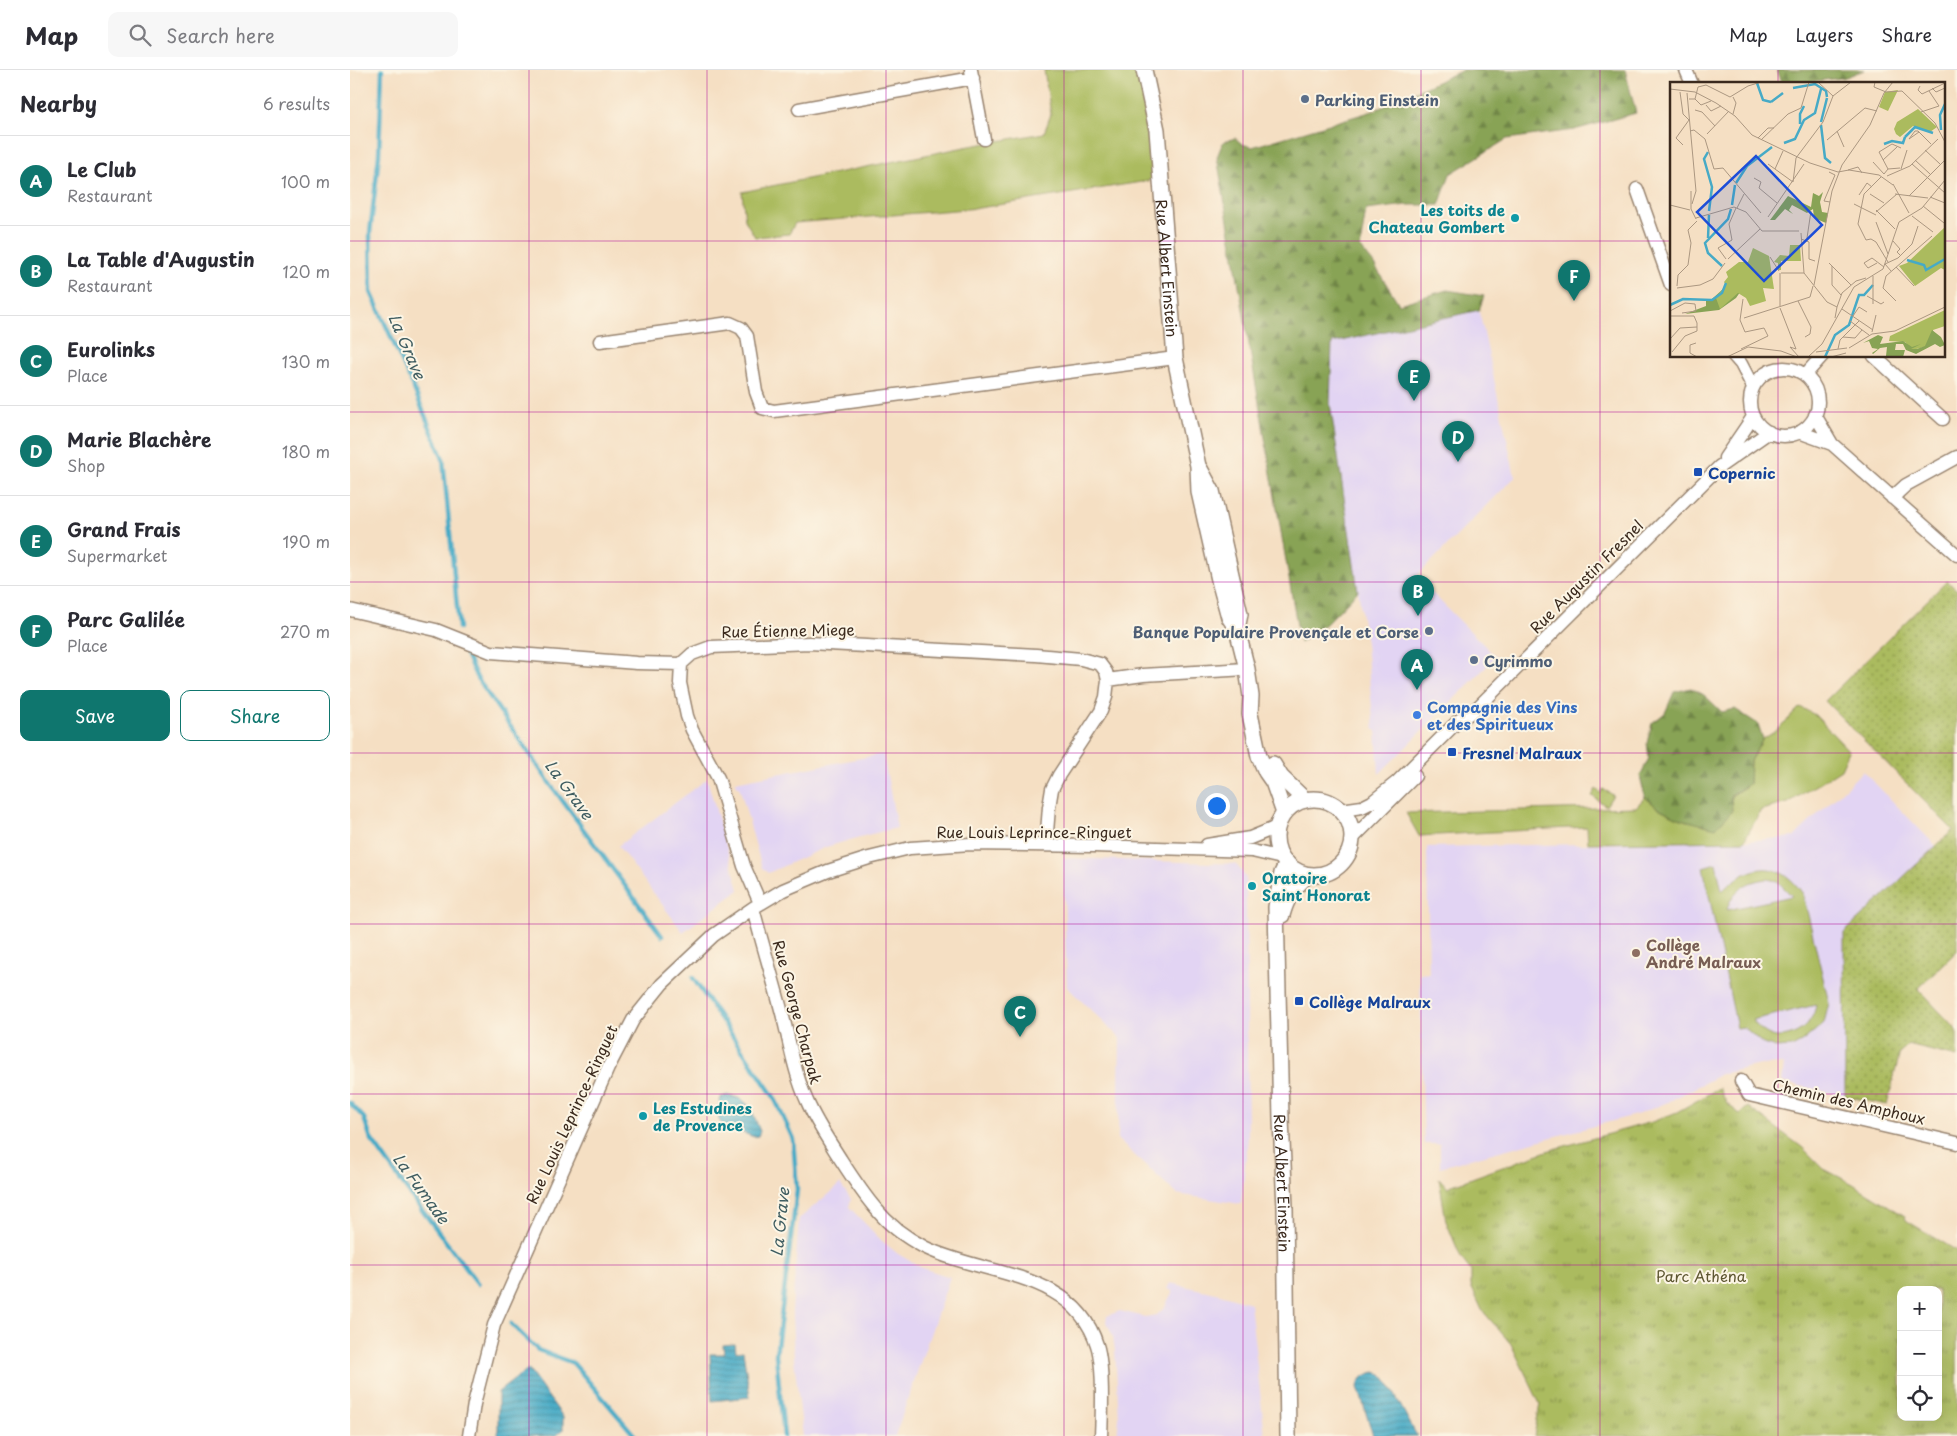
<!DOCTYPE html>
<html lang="en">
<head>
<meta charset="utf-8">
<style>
	:root { --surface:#fff; --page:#f7f7f7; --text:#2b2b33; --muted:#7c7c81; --line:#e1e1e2; --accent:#0f766e }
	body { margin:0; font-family:"Playpen Sans",sans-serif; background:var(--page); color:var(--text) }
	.controls { position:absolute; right:15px; bottom:15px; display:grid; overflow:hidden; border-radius:10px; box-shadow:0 5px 20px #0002 }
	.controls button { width:45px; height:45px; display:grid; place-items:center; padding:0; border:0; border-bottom:1px solid var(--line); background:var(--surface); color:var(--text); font:25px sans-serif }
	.you { position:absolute; left:866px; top:735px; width:18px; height:18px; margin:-12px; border:4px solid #fff; border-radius:50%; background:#1a73e8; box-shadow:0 0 0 8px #1a73e833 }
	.badge { display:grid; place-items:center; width:32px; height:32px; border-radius:50%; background:var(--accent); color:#fff; font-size:16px; font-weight:700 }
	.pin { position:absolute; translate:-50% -41px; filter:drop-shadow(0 1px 2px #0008) }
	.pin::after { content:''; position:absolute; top:26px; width:18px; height:15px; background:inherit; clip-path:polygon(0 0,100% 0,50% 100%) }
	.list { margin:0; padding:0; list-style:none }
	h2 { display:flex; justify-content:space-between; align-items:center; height:65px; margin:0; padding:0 20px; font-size:21px }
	h2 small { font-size:16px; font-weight:400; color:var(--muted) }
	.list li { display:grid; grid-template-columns:32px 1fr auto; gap:15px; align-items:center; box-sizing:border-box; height:90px; padding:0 20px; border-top:1px solid var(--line) }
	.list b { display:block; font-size:19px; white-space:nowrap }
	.list p { margin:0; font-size:16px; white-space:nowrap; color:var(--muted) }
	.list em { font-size:16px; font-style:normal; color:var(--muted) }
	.actions { display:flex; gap:10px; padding:15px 20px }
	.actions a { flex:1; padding:11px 0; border:1px solid var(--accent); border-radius:10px; text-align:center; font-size:18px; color:var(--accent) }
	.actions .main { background:var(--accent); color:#fff }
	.icon { flex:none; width:28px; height:28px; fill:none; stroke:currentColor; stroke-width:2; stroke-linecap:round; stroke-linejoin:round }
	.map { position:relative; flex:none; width:1607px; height:1366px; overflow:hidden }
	header { display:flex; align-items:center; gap:30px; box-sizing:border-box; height:70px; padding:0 25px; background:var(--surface); border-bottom:1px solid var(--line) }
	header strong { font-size:24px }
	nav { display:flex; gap:28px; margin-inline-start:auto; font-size:18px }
	.search { width:350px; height:45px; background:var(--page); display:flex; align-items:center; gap:12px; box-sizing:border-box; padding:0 18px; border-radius:10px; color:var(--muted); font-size:19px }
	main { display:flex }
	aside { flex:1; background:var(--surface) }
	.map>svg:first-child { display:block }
	.built { fill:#e2d4f3 }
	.grass { fill:#abbb5e; stroke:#73723e; fill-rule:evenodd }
	.forest { fill:url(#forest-firs); stroke:#62663a }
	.park { fill:url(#park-tufts); stroke:#73723e; fill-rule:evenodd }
	.garden { fill:url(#garden-dots); stroke:#73723e }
	.water { fill:url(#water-rules); stroke:#406a72 }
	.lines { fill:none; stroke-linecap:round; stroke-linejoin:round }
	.stream { stroke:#46aac6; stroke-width:4.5 }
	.minor-casing { stroke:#988470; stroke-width:15 }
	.tertiary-casing { stroke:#988470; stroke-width:18 }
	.minor { stroke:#fff; stroke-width:12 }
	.tertiary { stroke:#fff; stroke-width:15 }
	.grid { fill:none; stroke:#b5179e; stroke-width:1; stroke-opacity:0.55 }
	.service-dot { fill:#5c6f8a; stroke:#fcf5e5; stroke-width:2 }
	.culture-dot { fill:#0f9aa8; stroke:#fcf5e5; stroke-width:2 }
	.transit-dot { fill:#1a4fb4; stroke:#fcf5e5; stroke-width:2 }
	.shop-dot { fill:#3f7fe0; stroke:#fcf5e5; stroke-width:2 }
	.education-dot { fill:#8d6e63; stroke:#fcf5e5; stroke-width:2 }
	.labels { text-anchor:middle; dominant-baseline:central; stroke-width:4; stroke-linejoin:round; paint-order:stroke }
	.service-label { font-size:15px; font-weight:bold; fill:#4e5e75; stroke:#fcf5e5; text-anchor:start }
	.culture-label { font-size:15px; font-weight:bold; fill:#0d838f; stroke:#fcf5e5; text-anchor:start }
	.street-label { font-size:15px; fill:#3b2a1e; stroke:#fcf5e5 }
	.transit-label { font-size:15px; font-weight:bold; fill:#164399; stroke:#fcf5e5; text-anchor:start }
	.shop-label { font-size:15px; font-weight:bold; fill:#366cbe; stroke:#fcf5e5; text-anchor:start }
	.education-label { font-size:15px; font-weight:bold; fill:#785e54; stroke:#fcf5e5; text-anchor:start }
	.park-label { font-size:15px; fill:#5d5631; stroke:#fcf5e5 }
	.water-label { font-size:16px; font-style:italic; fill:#3f5d61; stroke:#fcf5e5 }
	.inset-river { fill:none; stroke:#46aac6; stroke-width:2.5 }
	.inset-road { fill:none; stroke:#ab9781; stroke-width:1 }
	.view { fill:#1d4ed8; fill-opacity:0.15; stroke:#1d4ed8; stroke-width:2.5 }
	.inset-edge { fill:none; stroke:#3b2a1e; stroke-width:2.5 }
</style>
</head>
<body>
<header>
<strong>Map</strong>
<div class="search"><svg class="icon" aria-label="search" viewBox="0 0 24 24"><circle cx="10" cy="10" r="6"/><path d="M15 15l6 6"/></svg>Search here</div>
<nav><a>Map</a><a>Layers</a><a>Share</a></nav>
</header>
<main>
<aside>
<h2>Nearby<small>6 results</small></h2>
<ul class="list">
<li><span class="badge">A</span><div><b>Le Club</b><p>Restaurant</p></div><em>100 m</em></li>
<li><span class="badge">B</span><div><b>La Table d'Augustin</b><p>Restaurant</p></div><em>120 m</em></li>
<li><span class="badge">C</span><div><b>Eurolinks</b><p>Place</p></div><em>130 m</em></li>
<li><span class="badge">D</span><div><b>Marie Blachère</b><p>Shop</p></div><em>180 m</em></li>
<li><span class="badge">E</span><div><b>Grand Frais</b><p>Supermarket</p></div><em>190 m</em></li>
<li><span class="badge">F</span><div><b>Parc Galilée</b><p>Place</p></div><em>270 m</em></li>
</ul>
<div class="actions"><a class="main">Save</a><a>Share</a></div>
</aside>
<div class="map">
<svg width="1607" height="1366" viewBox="0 0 1607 1366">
	<defs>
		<pattern id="forest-firs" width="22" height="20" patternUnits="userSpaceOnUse" patternTransform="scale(1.25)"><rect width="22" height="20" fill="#88a355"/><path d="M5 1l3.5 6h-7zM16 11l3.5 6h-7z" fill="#708546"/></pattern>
		<pattern id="park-tufts" width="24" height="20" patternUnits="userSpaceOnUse" patternTransform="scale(1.25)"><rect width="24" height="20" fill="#abbb5e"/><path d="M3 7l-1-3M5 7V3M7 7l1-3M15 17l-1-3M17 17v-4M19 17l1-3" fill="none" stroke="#8c984d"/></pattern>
		<pattern id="garden-dots" width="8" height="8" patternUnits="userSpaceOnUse" patternTransform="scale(1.25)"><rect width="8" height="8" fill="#abbb5e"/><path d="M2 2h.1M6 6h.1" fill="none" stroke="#8c984d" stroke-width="1.8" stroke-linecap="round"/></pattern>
		<pattern id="water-rules" width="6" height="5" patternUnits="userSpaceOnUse" patternTransform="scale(1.25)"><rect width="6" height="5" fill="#46aac6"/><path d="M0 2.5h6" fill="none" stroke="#3c8ba0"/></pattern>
	</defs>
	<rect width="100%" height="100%" fill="#fcf5e5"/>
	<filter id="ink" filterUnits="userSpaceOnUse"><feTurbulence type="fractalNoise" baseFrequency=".02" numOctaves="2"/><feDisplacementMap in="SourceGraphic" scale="10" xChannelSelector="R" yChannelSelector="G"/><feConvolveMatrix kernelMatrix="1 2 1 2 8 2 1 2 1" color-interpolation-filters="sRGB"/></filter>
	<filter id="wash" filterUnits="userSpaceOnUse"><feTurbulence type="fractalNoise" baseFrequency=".0096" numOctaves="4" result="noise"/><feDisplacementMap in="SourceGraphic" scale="20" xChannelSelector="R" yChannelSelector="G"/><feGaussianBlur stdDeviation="1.12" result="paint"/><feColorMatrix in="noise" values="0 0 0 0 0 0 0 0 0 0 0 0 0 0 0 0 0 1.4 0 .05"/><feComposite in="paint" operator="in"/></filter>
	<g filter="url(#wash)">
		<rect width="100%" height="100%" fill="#f5dfc3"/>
		<path class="built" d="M1129,240L1165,407L1066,507L1146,587L1029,704L1026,660H1024L1016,573L980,333L982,273Z
			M533,684L547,758L517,765L476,777L418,803L412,798L390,719L385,712Z
			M1513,701L1586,776L1494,863L1495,1026L1432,1012L1434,994L1409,995L1371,1004L1318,1032L1289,1044L1090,1097V1074H1074L1070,903L1079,904L1077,777L1394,771L1444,767Z
			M357,709L389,820L333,862L268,776Z
			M713,788L886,794L896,808L898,1068L891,1134L827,1124L768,1070L770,968L717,917Z
			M490,1114L501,1129L499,1137L532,1171L548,1184L572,1198L600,1207L545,1366H453L444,1288L442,1242L449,1149Z
			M820,1213L870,1224L900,1233L915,1366H767L769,1348L765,1280L763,1266L756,1252L757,1246L770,1241L795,1247L807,1245L814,1238L823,1221L817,1219Z"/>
		<path class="grass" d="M694,0H794L810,109L629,138L445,153L439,164L405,167L395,150L392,122L620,76L694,63L701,44Z
			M1450,637L1465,645L1499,681L1491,699L1438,733L1411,740L1394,771L1238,773L1237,757L1069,766L1056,743L1286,737L1295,727C1310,740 1325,748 1344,751L1399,714L1400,691L1413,669L1429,659Z
			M1366,793L1372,821C1400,794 1429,788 1453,824L1479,933L1474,953L1453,971L1442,977L1426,978L1413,974L1394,957L1387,958L1353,797ZM1417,809L1427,811L1442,826L1377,840C1382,820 1397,811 1417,809ZM1466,935C1463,953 1447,968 1427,967C1417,966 1408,958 1402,950Z"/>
		<path class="forest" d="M1113,0H1275L1286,43L1224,60L1157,69L1100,104L1089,135H1057L1016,140L1010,177L1023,193L1049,234L1097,220L1134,226L1129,240L982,273L980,333L1008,521L976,554L950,573L867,87L873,72L885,68L892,74L902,77L1023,41Z
			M1427,0H1514L1493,8L1437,14H1433Z
			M1341,618L1354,625L1372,642L1385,639L1408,654L1413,669L1400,691L1399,714L1381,725L1382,741L1366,758L1330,749L1308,738L1295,727L1290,706L1299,688L1297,673L1302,653L1315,643L1324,622Z"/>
		<path class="park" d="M1246,719L1251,723L1253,719L1263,725L1256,736L1242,726Z
			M1369,1018L1377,1034L1390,1044L1398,1037L1453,1078L1474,1099L1503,1114L1555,1146L1554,1149L1607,1181V1366H1184L1190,1334L1161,1274L1132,1240L1121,1216V1201L1111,1188L1096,1151L1089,1108L1097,1117L1197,1081L1302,1052L1327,1042ZM1551,1220H1588V1347H1551Z"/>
		<path class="garden" d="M1597,511L1607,520V881L1568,919L1607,960V987L1558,975L1550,982L1537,1035L1495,1026L1494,863L1603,760L1475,631Z"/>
		<path class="water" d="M378,1025C402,1030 401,1040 410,1061L408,1066L404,1067L373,1055C364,1047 369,1037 371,1027Z
			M385,1274L386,1282L393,1281L400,1327L362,1331L360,1284H374L373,1275Z
			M178,1299L213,1347V1360L206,1366H148V1322Z
			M1025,1302L1032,1304L1037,1310L1067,1366H1023L1008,1317C1010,1307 1016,1304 1025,1302Z"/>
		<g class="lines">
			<path class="stream" d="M32,0L29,85L20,163L21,222L62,314L93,389L109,558
				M115,582L127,608L203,718L312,866
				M343,908L424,1027L443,1069L447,1120L426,1285L434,1366
				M0,1033L14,1048L21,1069L65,1131L128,1214
				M161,1254L188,1280L223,1293L285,1366"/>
		</g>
	</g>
	<g filter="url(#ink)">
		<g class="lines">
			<defs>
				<path id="minor" d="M621,0L634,69
					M1336,0L1342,14
					M449,39L623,8
					M1287,119L1321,215
					M250,271L380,253L391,258L397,266L406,322L412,338L424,341L825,288
					M1384,286L1391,294L1403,317
					M1524,286L1593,349
					M1400 332a34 34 0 1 1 68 0a34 34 0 1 1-68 0Z
					M1455,305L1472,286
					M1465,345L1482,374L1607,485
					M1449,362L1482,374
					M1375,388L1403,347
					M1542,428L1556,415L1607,387
					M0,540L86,560L141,582L287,593L331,594L342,584L361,577L459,573L686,585L731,589L750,594L756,602L758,610L756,627L751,641L709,705L702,719L699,737L696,775
					M331,594L330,613L337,646L342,660L368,708L394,796L410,833
					M758,610L793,605L897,599
					M991,740L1012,737L1022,732L1047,712L1107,652L1127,638L1369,397L1419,362
					M1002,769L1065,706
					M857,775L900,768L927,757
					M403,838C413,877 425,915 435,955C441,980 446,1007 457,1031C466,1052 479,1071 491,1090C502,1107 513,1124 526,1139C538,1154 557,1168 574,1177C632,1206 724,1200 747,1275C754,1296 752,1344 751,1366
					M1391,1011L1399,1025L1607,1073
					M119,1366L124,1334L144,1255L258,998L283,950L312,914L364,865L403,838L433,820L478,801L519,788L560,778L621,774L744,776L902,781L932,788"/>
				<g id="tertiary">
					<path id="s1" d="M794,0L807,60L825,288L848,396L849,422L870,514L879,547L887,559L897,599L901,626L900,644L909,686L916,702L923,712L934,743"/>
					<path d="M850,399L862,421L890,544L887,559"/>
					<path d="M923,694L931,707L955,730"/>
					<circle cx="964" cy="767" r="38"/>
					<path id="s2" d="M937,793L932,803L926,837L931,1049L935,1138L938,1366"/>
					<path d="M932,845C937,827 944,817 958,805"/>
				</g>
			</defs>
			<use href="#minor" class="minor-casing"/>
			<use href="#tertiary" class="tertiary-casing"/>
			<use href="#minor" class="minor"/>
			<use href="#tertiary" class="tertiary"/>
		</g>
	</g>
	<path class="grid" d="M179,0V1366M357,0V1366M536,0V1366M714,0V1366M893,0V1366M1071,0V1366M1250,0V1366M1428,0V14M0,171H1321M1593,171H1607M1428,286V1366M0,342H1607M0,512H1607M0,683H1607M0,854H1607M0,1024H1607M0,1195H1607"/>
	<g class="service-dot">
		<circle cx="955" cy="29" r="5"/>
		<circle cx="1079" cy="561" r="5"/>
		<circle cx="1124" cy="590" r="5"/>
	</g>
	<g class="culture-dot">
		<circle cx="1165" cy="148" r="5"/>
		<circle cx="902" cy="816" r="5"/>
		<circle cx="293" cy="1046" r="5"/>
	</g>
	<g class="transit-dot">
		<rect x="1343" y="397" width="10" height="10" rx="2.5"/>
		<rect x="1097" y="677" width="10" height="10" rx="2.5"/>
		<rect x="944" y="926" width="10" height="10" rx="2.5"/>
	</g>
	<circle class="shop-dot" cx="1067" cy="645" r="5"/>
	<circle class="education-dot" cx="1286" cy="883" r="5"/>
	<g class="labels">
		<g class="service-label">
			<text x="965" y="29">Parking Einstein</text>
			<text x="1069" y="561" text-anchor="end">Banque Populaire Provençale et Corse</text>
			<text x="1134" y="590">Cyrimmo</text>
		</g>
		<g class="culture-label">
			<text x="1155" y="139" text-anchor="end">Les toits de<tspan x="1155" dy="17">Chateau Gombert</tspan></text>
			<text x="912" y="807">Oratoire<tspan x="912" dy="17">Saint Honorat</tspan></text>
			<text x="303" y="1037">Les Estudines<tspan x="303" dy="17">de Provence</tspan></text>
		</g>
		<g class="street-label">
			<text stroke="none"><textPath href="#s1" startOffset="200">Rue Albert Einstein</textPath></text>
			<text transform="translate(1236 506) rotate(-45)">Rue Augustin Fresnel</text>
			<text transform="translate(438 560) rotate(-1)">Rue Étienne Miege</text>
			<text x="684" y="761">Rue Louis Leprince-Ringuet</text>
			<text transform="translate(448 942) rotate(75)">Rue George Charpak</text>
			<text transform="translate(1499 1031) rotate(13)">Chemin des Amphoux</text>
			<text transform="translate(221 1044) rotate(-65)">Rue Louis Leprince-Ringuet</text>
			<text stroke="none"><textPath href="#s2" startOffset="322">Rue Albert Einstein</textPath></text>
		</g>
		<g class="transit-label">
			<text x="1358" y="402">Copernic</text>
			<text x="1112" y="682">Fresnel Malraux</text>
			<text x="959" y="931">Collège Malraux</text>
		</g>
		<g class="shop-label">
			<text x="1077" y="636">Compagnie des Vins<tspan x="1077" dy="17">et des Spiritueux</tspan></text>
		</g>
		<g class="education-label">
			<text x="1296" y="874">Collège<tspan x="1296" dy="17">André Malraux</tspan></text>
		</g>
		<g class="park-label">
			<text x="1351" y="1205">Parc Athéna</text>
		</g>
		<g class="water-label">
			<text transform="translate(58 276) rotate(67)">La Grave</text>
			<text transform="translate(220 719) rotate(54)">La Grave</text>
			<text transform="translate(72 1118) rotate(54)">La Fumade</text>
			<text transform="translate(429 1152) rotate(-84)">La Grave</text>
		</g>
	</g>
	<g transform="translate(1320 12)">
		<rect width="275" height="275" fill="#f5dfc3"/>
		<path d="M228,8L218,29L209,25L215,10ZM275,228V244L263,248L264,257L255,265L242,268L235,260L219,259L220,254Z" fill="#abbb5e"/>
		<path d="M153,110L150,120L152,130L158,131L156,141L144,136L143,127L137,131L122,123L119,128L123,132L115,127L105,138H100L118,114L141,125L143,111L149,114ZM75,203L66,216L49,228L15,232L36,224V219L28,217H42L53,207ZM262,248L271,255L275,263L270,265L265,262L246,272L236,268L233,262H226L225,268H235L233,275L216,274L217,265L210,266L203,272L202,271L208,267L202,266L199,259L193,261L208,253L213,255L210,262L233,259L242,265L251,262L241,267H247L255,264Z" fill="#88a355"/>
		<path d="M248,27L267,45L260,50L243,44L230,55L226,52L224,47L227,40Z" fill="#abbb5e"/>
		<path d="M275,145V188L271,186L245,204L229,184L237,181ZM83,166L99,174L104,207L93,206L96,219L80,224L76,216L68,211L50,227L46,216L56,203L54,200L58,195L56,190L69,180H78Z" fill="#abbb5e"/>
		<path d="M120,163H130L131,179H111V188H108V181L104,180L110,173L119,174Z" fill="#abbb5e"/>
		<path class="inset-river" d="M87,1L93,18L101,20M123,6L145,2L156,9L157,15M101,20L113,11M151,40L157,16M130,42V32L134,24M151,43L155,76L161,81M271,48L270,33L275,22M235,55L245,45L263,51M114,61L125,57L134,38L145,31L151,7M214,62L222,59L233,61L235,55M38,70L34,77L42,105L39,129M66,101L77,84L102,65M62,123L65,103M38,156L39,133M237,178L254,183L256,188L275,177M52,184L38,171L35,161L58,137L61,127M0,223L13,217L42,218L52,211L56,201M155,275L165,253L179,243L189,213H194L203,203"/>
		<path class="inset-road" d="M148,0L163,14M205,0L204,5L216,10L232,9L265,41L275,60M250,4L248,8L252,12L275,1M28,5L36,3L60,15L78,4L91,0M262,6L266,10L275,6M0,7L25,10L46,21L65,34L82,53L140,81L168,90L179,88L209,93L223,103M10,10L13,32L19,38M17,11L26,109L22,122M63,15L66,21L63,32M19,17H25L28,5M25,17L31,23L41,19M36,23L41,29L51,24M25,28L32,30L45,44M251,30L269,24L259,9M20,49L24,48L35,57L44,87L53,86L91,131M167,49L174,65M249,50L239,57L245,49H248L261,62M37,52L59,29M88,56L98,46H104M91,58L118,32L131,26L139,0M157,58L195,26L207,29M13,63L6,56L19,38M255,68L270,82M213,78L227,65M245,78L260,92M203,80L214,92L218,87L230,86M98,82L123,100M242,82L275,111M105,87L113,69M218,87L209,70L222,62L231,66M231,87L237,68M178,88L188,85L192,91M159,90L165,93L154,119L160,120M217,94L240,84L268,57M211,95L194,112L188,142L196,158L201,157L206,160L218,180M84,96L91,100L89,106L107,121M123,100L126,76L153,40L163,14L181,0M223,102L239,131M21,109V127L26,137M200,112L214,121M225,112L258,116M189,113L197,101L202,105M239,114L275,78M260,115L275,121M184,122L206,133M0,123L20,128M253,124L274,141M67,126L74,112M206,128L225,147M206,130L227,112M242,134L263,150M98,135L134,82M26,136L64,125L76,130L92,149H129M206,140L218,172M131,151L134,191L157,220L167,225L165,236M137,156L141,129M131,157L139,160V177L145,179M223,159L230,167L227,170L230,173M100,175L109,189M56,177L48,166L62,158L59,142L66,126M58,177L90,147M159,181L181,203M207,181L198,186L194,181L202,176L214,185M162,184V203L171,213M226,185L244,204M221,189L215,182L228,176L242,162L248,144M110,191V224M111,191H134M144,203L162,109L172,83L200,43L214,11L223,0M7,204L8,193L18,183L21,161L18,148L27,139M7,206L30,203L43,197L55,181M197,214L211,222L214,220M128,219L141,245L140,252L135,255M226,219L213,206L216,194L262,154M203,222V194M167,225L172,211L186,199L196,196M110,226L126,267L120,265L129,275M172,227L203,248M0,229L15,221L25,222L26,229L12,231M0,234H24L27,241V249L15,254L2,270M183,234L189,225L197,230M74,236L140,215L143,204M180,239L199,253M202,250L206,233M173,255L185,256L192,248M0,257L10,246L27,245M26,261L20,263V271L27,275M179,266L202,252L225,249L275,225M71,267L98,254L94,246L75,250L70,238L73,217M168,267L170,258L189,239M146,270L177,266M57,275L78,265L111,269L127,275M138,275L152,262L184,205L213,187L229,140L252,126L275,98M161,275L176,271"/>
		<path class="view" d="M86,74L152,143L94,199L27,130Z"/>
		<rect width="275" height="275" class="inset-edge"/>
	</g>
</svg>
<div class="controls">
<button>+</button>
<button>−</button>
<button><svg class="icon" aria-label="locate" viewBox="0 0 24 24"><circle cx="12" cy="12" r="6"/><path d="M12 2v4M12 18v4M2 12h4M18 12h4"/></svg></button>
</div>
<div class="you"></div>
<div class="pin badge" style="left:1067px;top:620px">A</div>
<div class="pin badge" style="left:1068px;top:546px">B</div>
<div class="pin badge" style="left:670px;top:967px">C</div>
<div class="pin badge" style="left:1108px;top:392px">D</div>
<div class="pin badge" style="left:1064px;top:331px">E</div>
<div class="pin badge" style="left:1224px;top:231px">F</div>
</div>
</main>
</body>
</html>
